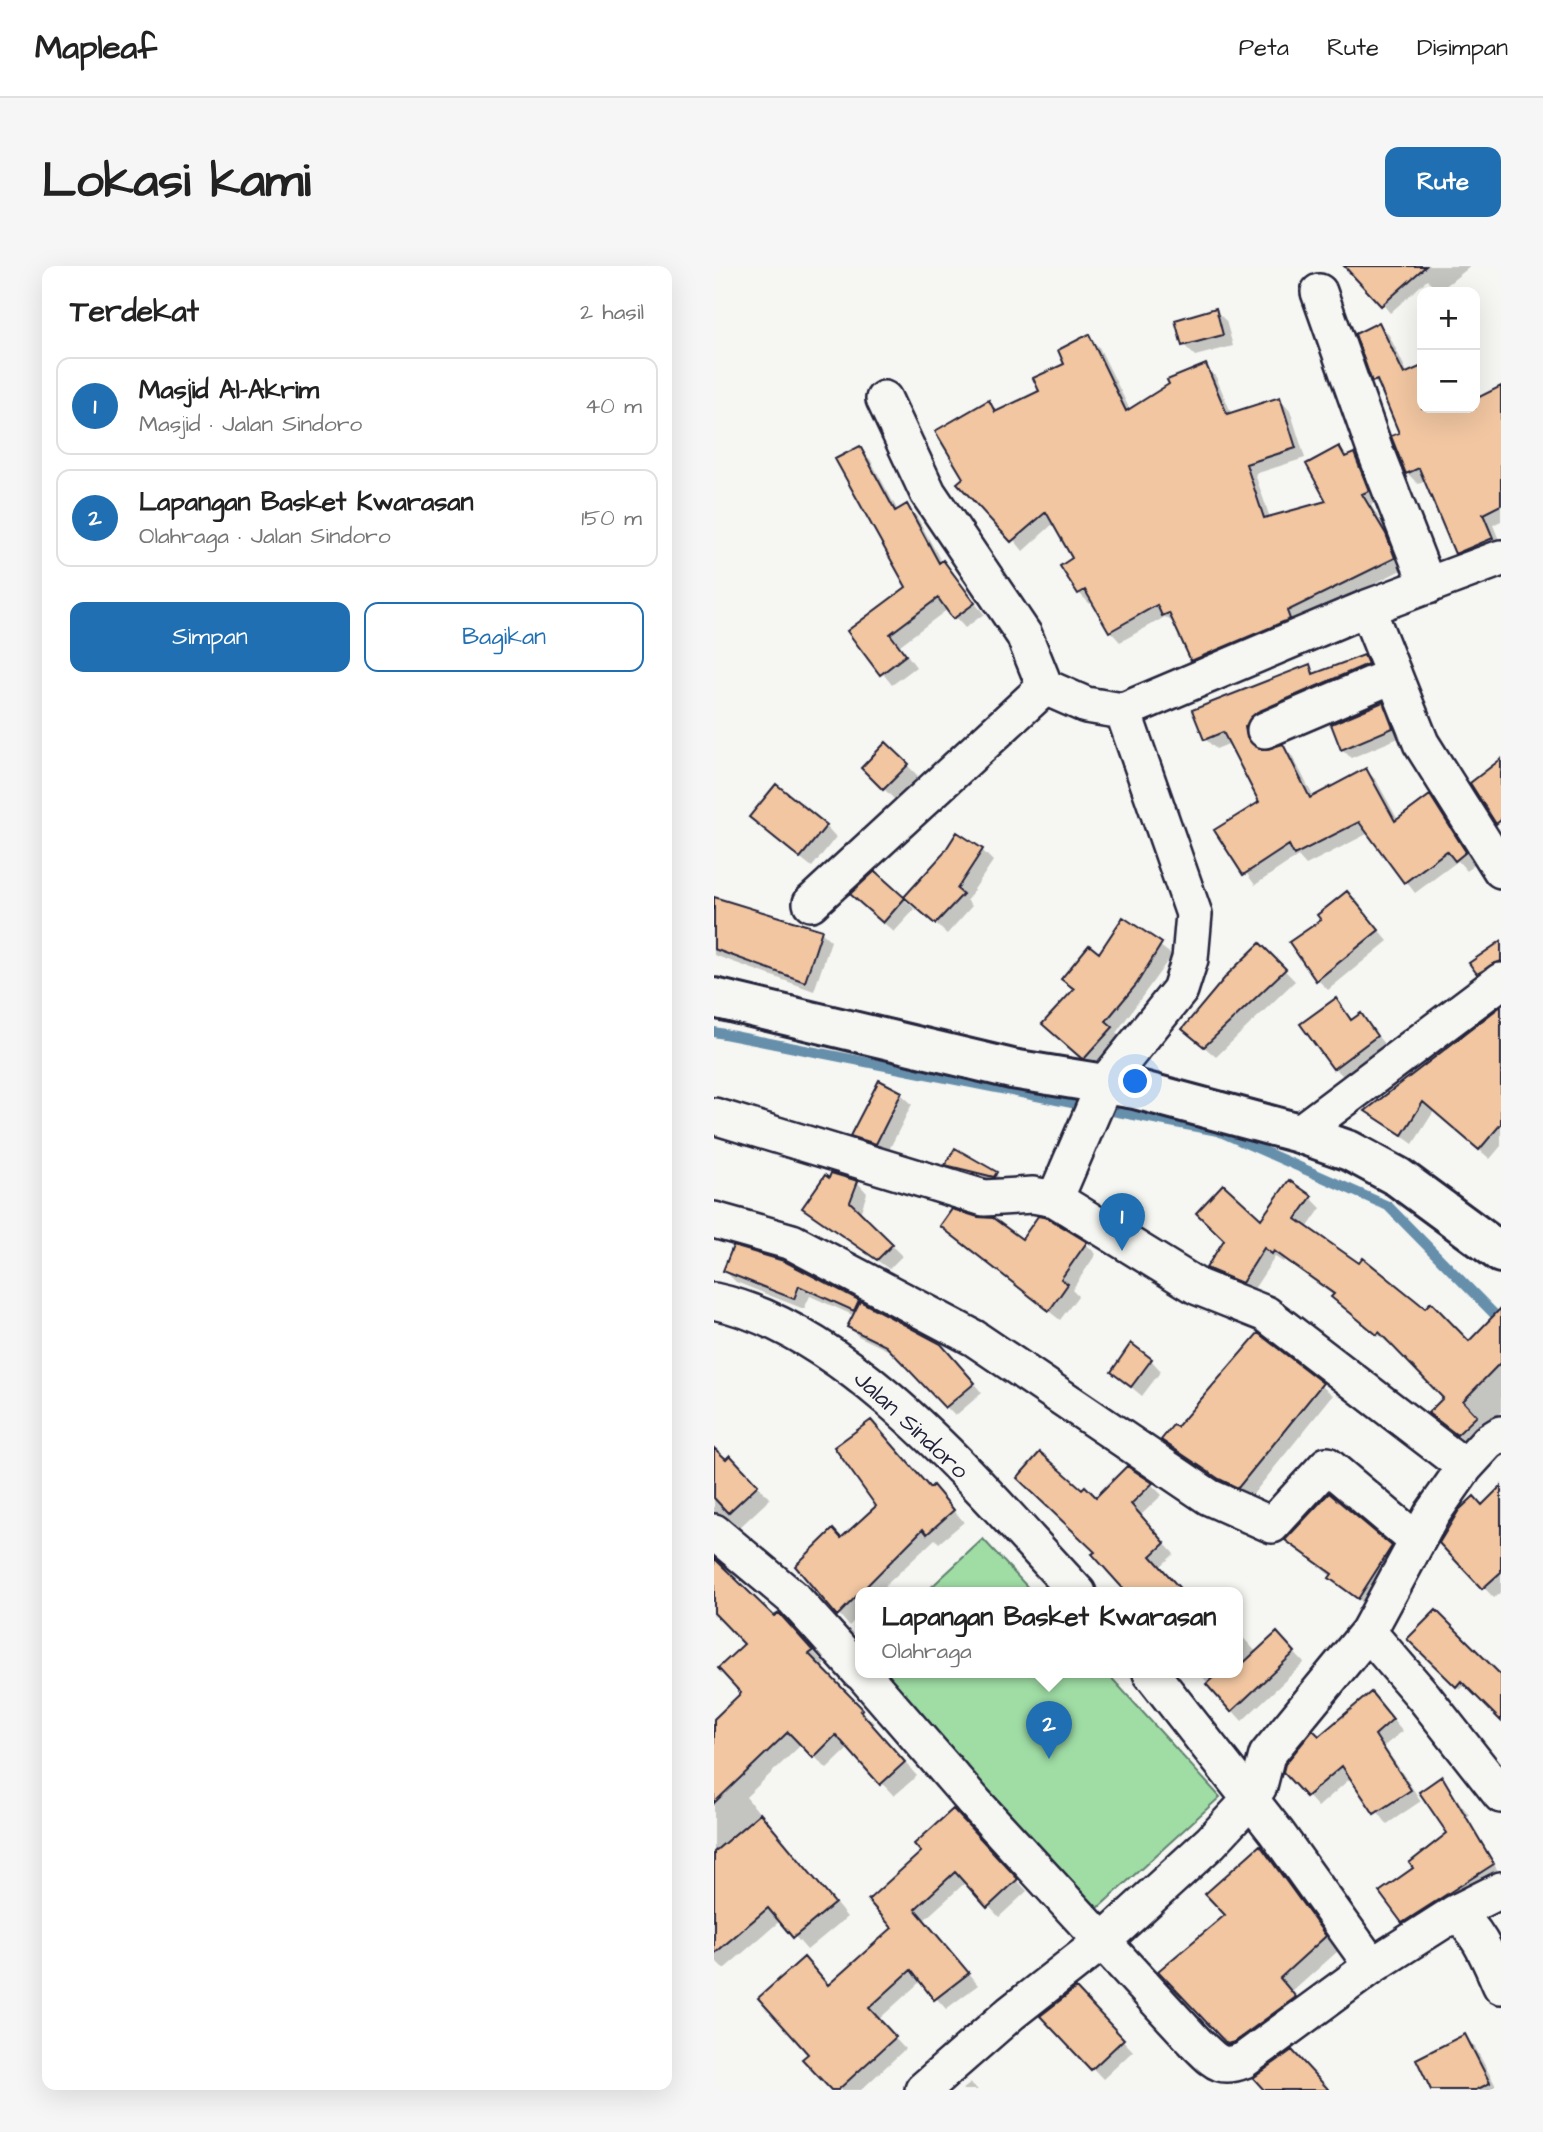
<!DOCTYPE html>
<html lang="id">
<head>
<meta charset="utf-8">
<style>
	:root { --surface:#fff; --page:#f6f6f6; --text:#222; --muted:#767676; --line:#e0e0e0; --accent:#1f6fb2 }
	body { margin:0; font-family:"Architects Daughter",sans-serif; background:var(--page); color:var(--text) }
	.controls { position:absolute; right:21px; top:21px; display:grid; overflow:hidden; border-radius:14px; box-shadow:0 7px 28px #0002 }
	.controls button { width:63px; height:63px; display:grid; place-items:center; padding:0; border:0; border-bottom:2px solid var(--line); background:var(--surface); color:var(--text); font:35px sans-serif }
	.you { position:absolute; left:422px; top:816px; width:24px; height:24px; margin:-18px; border:5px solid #fff; border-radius:50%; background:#1a73e8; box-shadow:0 0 0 10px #1a73e833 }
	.badge { display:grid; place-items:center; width:46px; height:46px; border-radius:50%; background:var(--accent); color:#fff; font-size:23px; font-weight:700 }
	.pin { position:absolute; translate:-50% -58px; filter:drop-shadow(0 2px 4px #0008) }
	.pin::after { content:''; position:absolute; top:37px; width:24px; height:21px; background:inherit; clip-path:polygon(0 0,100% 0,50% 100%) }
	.popup { position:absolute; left:141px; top:1321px; width:388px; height:91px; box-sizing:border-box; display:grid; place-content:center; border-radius:14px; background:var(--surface); filter:drop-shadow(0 2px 5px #0005); font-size:23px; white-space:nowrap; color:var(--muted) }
	.popup b { font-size:26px; color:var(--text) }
	.popup::after { content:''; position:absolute; left:50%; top:100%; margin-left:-14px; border:14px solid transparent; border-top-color:var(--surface) }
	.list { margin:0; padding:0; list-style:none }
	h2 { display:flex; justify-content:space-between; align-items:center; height:91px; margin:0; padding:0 28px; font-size:30px }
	h2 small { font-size:23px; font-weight:400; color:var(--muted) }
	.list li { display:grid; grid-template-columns:46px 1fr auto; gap:21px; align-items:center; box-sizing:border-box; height:98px; margin:0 14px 14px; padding:0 14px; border:2px solid var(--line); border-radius:14px }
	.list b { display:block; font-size:26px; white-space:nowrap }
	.list p { margin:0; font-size:23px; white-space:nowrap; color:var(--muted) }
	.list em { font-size:23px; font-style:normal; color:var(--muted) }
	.actions { display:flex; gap:14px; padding:21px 28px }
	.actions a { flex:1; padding:16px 0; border:2px solid var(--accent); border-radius:14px; text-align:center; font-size:24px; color:var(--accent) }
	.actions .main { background:var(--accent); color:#fff }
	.map { position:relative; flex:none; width:787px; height:1824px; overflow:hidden; border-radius:14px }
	header { display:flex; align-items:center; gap:42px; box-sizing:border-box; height:98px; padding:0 35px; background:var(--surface); border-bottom:2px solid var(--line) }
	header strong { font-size:33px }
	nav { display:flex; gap:38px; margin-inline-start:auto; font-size:24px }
	.intro { display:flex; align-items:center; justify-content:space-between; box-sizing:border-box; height:168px; padding:0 42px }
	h1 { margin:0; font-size:49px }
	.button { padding:18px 32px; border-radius:14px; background:var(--accent); color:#fff; font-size:24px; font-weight:700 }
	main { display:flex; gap:42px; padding:0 42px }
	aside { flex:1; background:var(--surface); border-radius:14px; box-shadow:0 7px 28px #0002 }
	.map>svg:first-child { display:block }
	.green { fill:#9fdda5; stroke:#608070; stroke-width:2 }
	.shadow { fill:#0003 }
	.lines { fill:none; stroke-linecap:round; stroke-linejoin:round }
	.stream { stroke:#668fab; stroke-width:10 }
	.building { fill:#f1c6a1; stroke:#22223b; stroke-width:2 }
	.street-casing { stroke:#22223b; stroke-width:40 }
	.secondary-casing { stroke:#22223b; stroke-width:44 }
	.street { stroke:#f6f6f2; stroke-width:35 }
	.secondary { stroke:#f6f6f2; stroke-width:38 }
	.labels { text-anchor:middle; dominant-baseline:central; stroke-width:7; stroke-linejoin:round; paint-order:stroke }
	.street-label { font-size:24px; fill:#22223b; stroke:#f6f6f2 }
</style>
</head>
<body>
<header>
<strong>Mapleaf</strong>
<nav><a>Peta</a><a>Rute</a><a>Disimpan</a></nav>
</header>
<div class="intro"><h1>Lokasi kami</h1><a class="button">Rute</a></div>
<main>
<aside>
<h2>Terdekat<small>2 hasil</small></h2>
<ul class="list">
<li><span class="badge">1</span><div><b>Masjid Al-Akrim</b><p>Masjid · Jalan Sindoro</p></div><em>40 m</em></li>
<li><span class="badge">2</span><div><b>Lapangan Basket Kwarasan</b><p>Olahraga · Jalan Sindoro</p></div><em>150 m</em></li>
</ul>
<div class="actions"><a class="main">Simpan</a><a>Bagikan</a></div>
</aside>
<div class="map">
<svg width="787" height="1824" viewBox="0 0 787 1824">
	<rect width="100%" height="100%" fill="#f6f6f2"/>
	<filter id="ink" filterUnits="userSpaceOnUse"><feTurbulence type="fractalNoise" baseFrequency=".0143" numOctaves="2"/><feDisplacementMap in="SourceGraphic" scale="14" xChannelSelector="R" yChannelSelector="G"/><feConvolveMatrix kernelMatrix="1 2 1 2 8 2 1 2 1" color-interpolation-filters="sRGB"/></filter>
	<g filter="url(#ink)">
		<path class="green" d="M269,1273L319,1327H211Z
			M148,1407H393L506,1531L373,1652Z"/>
		<path class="shadow" d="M637,0H757L724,26L713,14L676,47Z
			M501,44L512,55L519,80L481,90L470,79Z
			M664,58L675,69L694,108L708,102V142H761V135L787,122V255L779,259L787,279L753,298L742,287L712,215L704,218L693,207L688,167L669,125L660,115Z
			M374,71L385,81L416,144L492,100L502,111L518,149L566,133L576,144L591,192L541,208L556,252L614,237L625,182L634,191L640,189L650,199L664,235L657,239L682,281L691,302L489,404L478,393L463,359L451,351L406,376L396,365L379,335L376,338L365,327L361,293L340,257L309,285L251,212L275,136L285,146L327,125Z
			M145,182L156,193L184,245L193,240L203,251L228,297L270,348L251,362L234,343L186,379L202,401L178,419L136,366L194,322Z
			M650,391L660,401L541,472L542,482L548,486L568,480L579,491L600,532L652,504L662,514L684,554L716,532L727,542L761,597L753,605L744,595L701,627L655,567L592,599L584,590L541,619L502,565L547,536L517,477L502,483L491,473L595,400L603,409Z
			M668,438L677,447L687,471L637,492L628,483Z
			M172,478L204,510L181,534L149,502Z
			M112,560L122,571L98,601L49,562Z
			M268,584L279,595L253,634L258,640L233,668L198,637Z
			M161,608L201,643L180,666L149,639Z
			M633,627L674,675L614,724L603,713L609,654Z
			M0,645L107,666L117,675L100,725L0,689Z
			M410,653L458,689L402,767L408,773L382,802L342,769L362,724Z
			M546,679L581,715L502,791L481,773Z
			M787,684V701L769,712L764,707Z
			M622,735L639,755L647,750L671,779L629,810L620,801Z
			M787,743V880L776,893L720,845L699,878L653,845Z
			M166,817L187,828L198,838L173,888L149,881L138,870Z
			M241,884L282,908L293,919L243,909L233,899Z
			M116,914L143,916L153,927L146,948L188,990L175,1003L90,942Z
			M597,932L607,942L593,962L755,1077L787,1065V1146L754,1178L716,1147L732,1132L676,1075L674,1077L630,1041L620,1030L571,994L569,996L561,991L538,1026L505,1013L495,1003L548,956Z
			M228,960L308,976L371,977L382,988L358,1024L364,1030L346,1054Z
			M20,982L144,1035L236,1089L268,1127L241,1150L182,1088L144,1070L135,1061L141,1050L96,1030L90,1043L22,1016L11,1005Z
			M544,1070L619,1129L536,1232L518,1224L449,1174L463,1164Z
			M437,1094L447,1105L428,1130L399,1106Z
			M0,1185L29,1204L56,1233L25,1262L7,1259L0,1264Z
			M437,1218L448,1229L426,1250L460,1288L446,1301L383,1287L368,1226L382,1233Z
			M217,1223L229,1232L250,1256L225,1277L221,1273L171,1320L174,1323L170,1327H146V1349L135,1360L84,1300Z
			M787,1223V1326L780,1332L727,1277Z
			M573,1274L677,1281L685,1290L653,1340Z
			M0,1294L60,1352L78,1362L111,1398L107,1402L160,1457L158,1459L203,1510L180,1530L135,1482L113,1503L88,1478L32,1531L133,1651L93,1684L67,1654L10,1703L0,1693V1456L30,1427L33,1378L0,1344Z
			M524,1366L543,1387L573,1379L590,1397L528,1455L485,1407H524Z
			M696,1373L784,1408L787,1405V1452L752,1418L746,1424Z
			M667,1439L689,1465L670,1480L707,1535L673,1558L638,1511L604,1541L571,1505L605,1472Z
			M728,1513L755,1549L752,1551L787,1610L699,1666L689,1656L701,1602L735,1567Z
			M250,1556L313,1625L285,1651L252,1616L210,1654L264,1719L232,1743L207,1715L164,1754L191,1783L147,1824H119L96,1788L115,1721L181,1662Z
			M546,1581L560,1594L624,1685L578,1726L594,1745L528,1790L514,1777L513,1650Z
			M372,1735L419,1785L389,1813L329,1750Z
			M750,1770L761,1781L784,1824H719Z
			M257,1817L264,1824H248Z"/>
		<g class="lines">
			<path class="stream" d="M0,766L373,840
				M388,843L504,865L674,940L787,1055"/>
		</g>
		<path class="building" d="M630,0H712L667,40Z
			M502,42L509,69L468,80L461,54Z
			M665,56L690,108L708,100V142H761V133L787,120V239L769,248L779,272L741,288L705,202L692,208L677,170L685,167L663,114L658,116L641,68Z
			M375,68L412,145L455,118L453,114L492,98L513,148L566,131L582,182L532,198L550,252L612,235L592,198L625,180L631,191L640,187L655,225L648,228L672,268L681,292L573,345L576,353L477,395L455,347L448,350L443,339L395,366L371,324L364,328L346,300L358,292L332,246L297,276L243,217L249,212L221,165L275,134L281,146L325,125L319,112L350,98L344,84Z
			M146,180L181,245L193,238L225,297L229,294L261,337L239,353L224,332L176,368L192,389L166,409L133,365L192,321L121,193Z
			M650,389L654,398L543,446L531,461L533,472L548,484L569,478L596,532L652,502L681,555L716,529L752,586L741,595L733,585L690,617L645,556L580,589L575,579L529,609L500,564L545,536L509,466L490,474L478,444L596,398L599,408Z
			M669,436L679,462L627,484L617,458Z
			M172,476L195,498L169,524L147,502Z
			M787,493V554L782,558L756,517Z
			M62,518L113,559L86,592L35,551Z
			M243,566L269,583L243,623L249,628L221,658L190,631L229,588Z
			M161,605L191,632L169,657L136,628Z
			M633,625L665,664L602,715L575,676L607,654L603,649Z
			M0,631L108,664L91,716L0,683Z
			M409,651L448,677L422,719L392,755L399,761L370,793L367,792L328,758L360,723L347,713L375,679L385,687Z
			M787,675V695L763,708L755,697Z
			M546,677L572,703L490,781L468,763L514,708Z
			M622,732L637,754L647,747L663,770L619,803L586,758Z
			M787,740V858L765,884L709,836L688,869L651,845Z
			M165,814L188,826L162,878L136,870Z
			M241,882L283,906L280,911L231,899Z
			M117,907L144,915L136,936L179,978L163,994L88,942L111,909L115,912Z
			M575,914L598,930L582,953L645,997L649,992L711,1042L717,1036L755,1075L787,1042V1096L749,1135L763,1150L743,1169L714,1147L729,1132L665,1066L663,1069L617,1031L620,1028L560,985L558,988L550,982L528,1017L492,1002L510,974L482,947L509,918L547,953Z
			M238,943L264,951L279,952L308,973L324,950L334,952L373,976L347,1013L354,1018L335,1045L226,960Z
			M19,980L70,995L145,1034L140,1045L85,1020L80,1033L9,1005Z
			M146,1035L227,1078L261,1117L231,1142L172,1080L133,1061Z
			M544,1067L609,1117L524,1222L505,1213L447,1174L459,1159L463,1161Z
			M417,1077L438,1093L417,1121L397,1106Z
			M157,1154L216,1222L219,1219L240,1244L213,1268L209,1263L123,1350L81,1300L119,1263L127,1272L162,1240L120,1181Z
			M0,1182L12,1193L16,1189L44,1219L14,1247L0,1232Z
			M326,1186L368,1223L371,1220L382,1231L413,1200L439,1217L417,1238L451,1277L437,1290L470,1327H413L378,1288L381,1286L303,1212Z
			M787,1220V1306L768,1323L725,1277L745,1244L760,1230L768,1239Z
			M615,1227L678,1280L644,1333L615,1312L618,1308L571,1274Z
			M0,1292L60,1350L65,1347L99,1385L95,1388L149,1443L146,1445L191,1496L166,1519L122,1469L99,1492L74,1466L0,1537V1453L27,1427L4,1402L30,1378L0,1347Z
			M722,1344L787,1409V1455L747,1415L742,1421L693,1373Z
			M563,1366L581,1386L517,1446L492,1418L504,1407H524V1402Z
			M657,1426L679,1453L661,1469L697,1524L660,1548L628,1500L592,1531L569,1506L571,1498L599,1464L605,1470Z
			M728,1510L780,1598L688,1657L665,1626L699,1602L695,1597L733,1567L705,1526Z
			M239,1543L304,1613L273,1642L241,1606L201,1643L255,1707L220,1734L197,1704L155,1742L182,1771L124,1824H117L88,1793L94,1788L44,1732L90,1691L114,1719L178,1662L154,1634L207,1586L200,1578Z
			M46,1547L121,1637L79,1672L54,1642L0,1688V1586Z
			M546,1579L612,1670L566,1712L582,1731L520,1776L513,1778L444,1705L511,1649L491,1628Z
			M362,1722L410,1773L377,1804L326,1750Z
			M751,1768L776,1817L762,1824H717L702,1793Z
			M578,1784L615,1824H550L539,1812Z"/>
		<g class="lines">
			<defs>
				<path id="street" d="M605,26L662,187L714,320
					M170,133L214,227L310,369L331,421L372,439L409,445L480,648L476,693L466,724L391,817L341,933
					M653,342L787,292
					M409,445L653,342L707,477L787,604
					M551,464L680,409
					M97,637L331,421
					M0,850L270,932L319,929L341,933L484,1021L552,1048L751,1201
					M585,867L787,715
					M0,954L78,976L260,1072L495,1231L558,1259L613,1199L703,1275
					M0,1035C138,1064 270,1227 364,1327
					M0,1266L79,1332L146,1406
					M654,1366L710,1431L787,1529
					M148,1407L261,1537L484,1779C501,1795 506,1804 530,1794L658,1700L741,1647C765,1665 775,1693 787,1720
					M437,1407L562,1566L658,1700
					M741,1647L787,1624
					M209,1824L297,1747L390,1674L497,1576L537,1533L545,1520L553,1489L654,1366L718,1248L751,1201L774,1176L787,1168"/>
				<path id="secondary" d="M0,732L298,803L421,823L585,867L636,885L684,911L787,987"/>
			</defs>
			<use href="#street" class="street-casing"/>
			<use href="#secondary" class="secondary-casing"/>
			<use href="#street" class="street"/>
			<use href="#secondary" class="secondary"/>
		</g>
	</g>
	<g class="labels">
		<g class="street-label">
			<text transform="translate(197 1159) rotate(43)">Jalan Sindoro</text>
		</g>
	</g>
</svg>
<div class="controls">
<button>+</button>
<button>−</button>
</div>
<div class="you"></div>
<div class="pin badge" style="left:408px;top:985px">1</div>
<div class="pin badge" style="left:335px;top:1493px">2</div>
<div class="popup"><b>Lapangan Basket Kwarasan</b>Olahraga</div>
</div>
</main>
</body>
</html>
